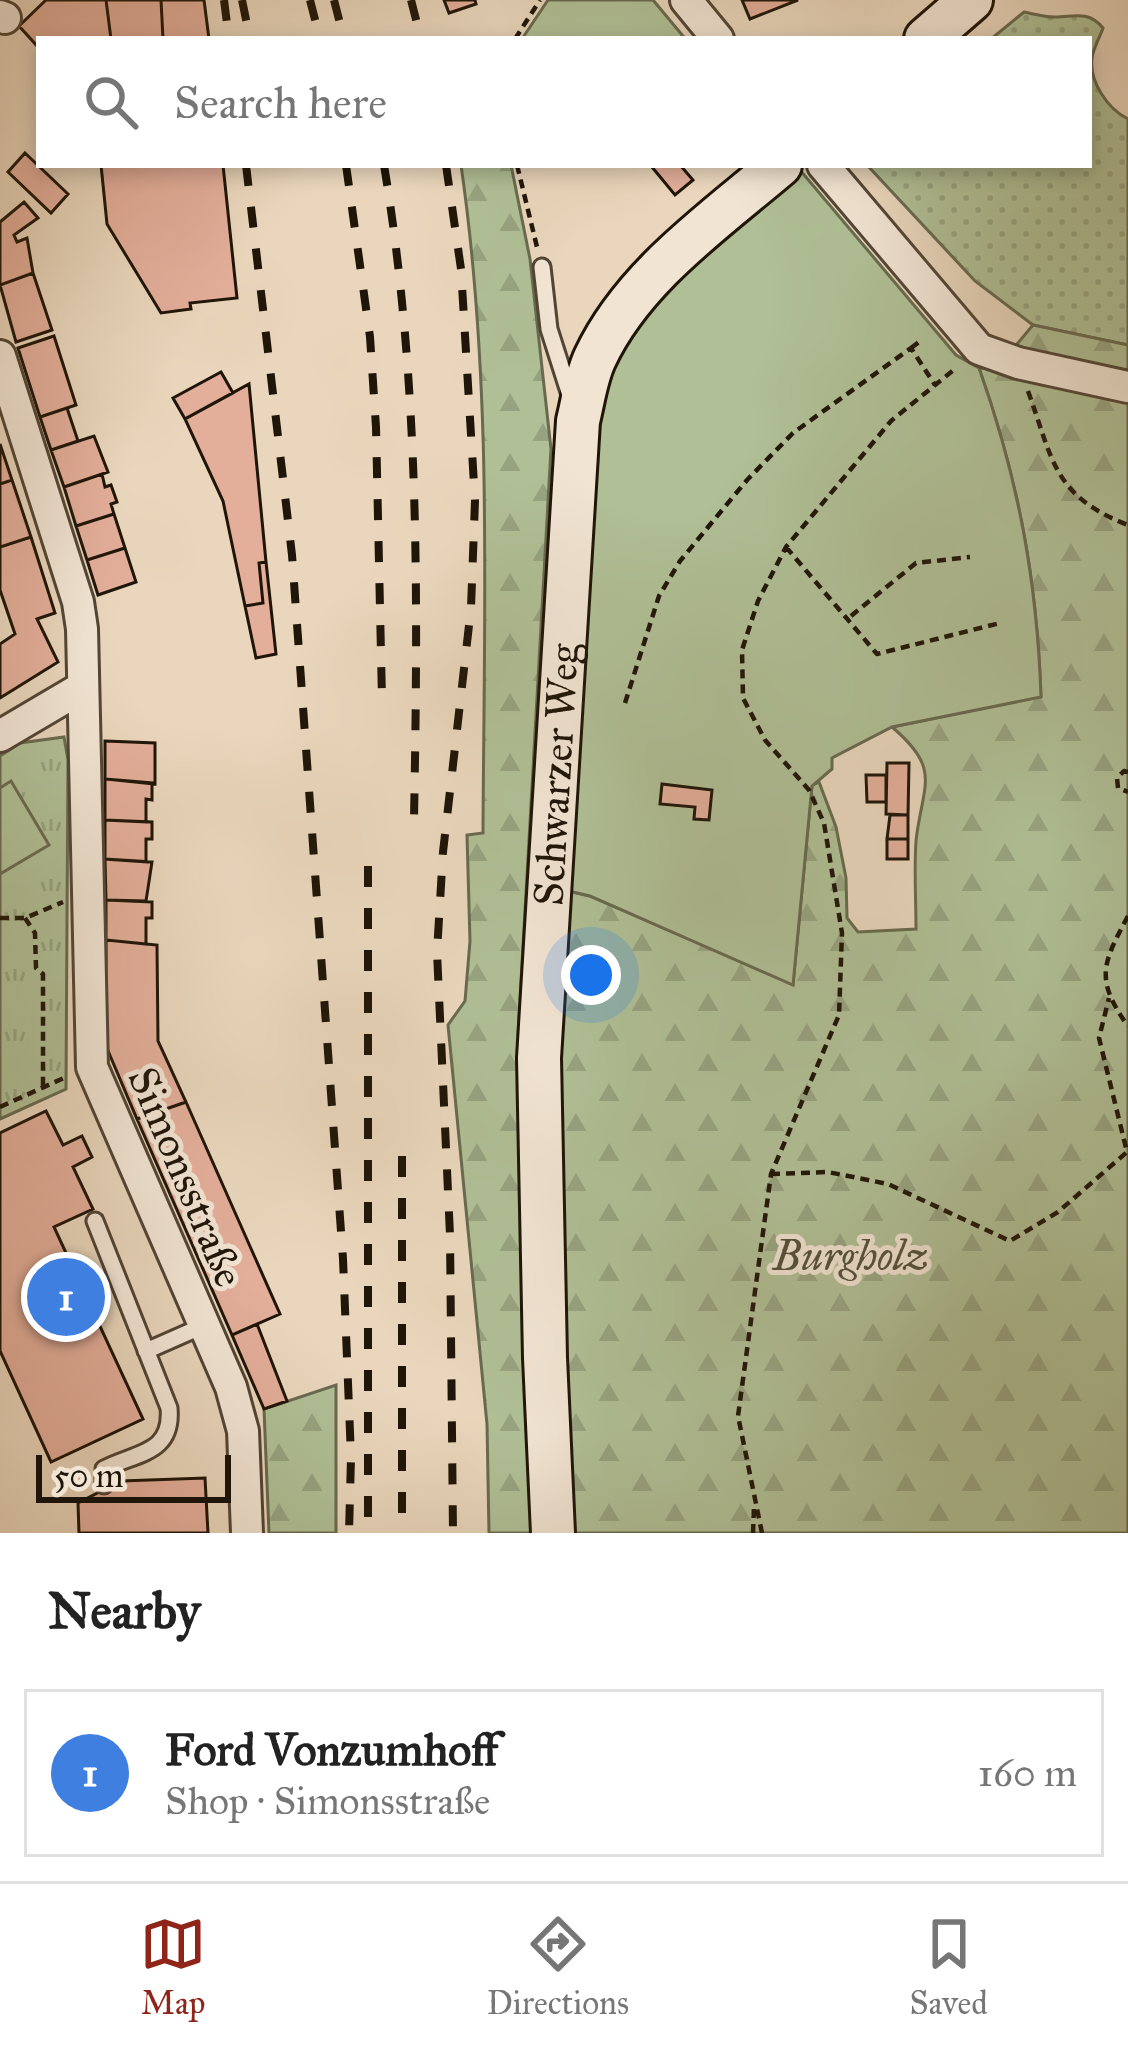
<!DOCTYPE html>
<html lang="en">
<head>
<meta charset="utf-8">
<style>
	:root { --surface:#fff; --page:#f6f6f6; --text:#222; --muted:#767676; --line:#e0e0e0; --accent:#8f2418 }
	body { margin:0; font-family:"IM FELL Great Primer",serif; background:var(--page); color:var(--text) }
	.scale { position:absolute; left:36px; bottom:30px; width:195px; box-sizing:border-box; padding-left:12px; border:6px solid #1f1508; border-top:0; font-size:33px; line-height:42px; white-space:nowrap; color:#1f1508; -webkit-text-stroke:9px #f1e4d3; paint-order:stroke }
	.you { position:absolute; left:591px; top:975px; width:42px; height:42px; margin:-30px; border:9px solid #fff; border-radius:50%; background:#1a73e8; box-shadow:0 0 0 18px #1a73e833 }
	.badge { display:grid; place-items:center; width:78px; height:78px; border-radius:50%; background:var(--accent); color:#fff; font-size:39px; font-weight:700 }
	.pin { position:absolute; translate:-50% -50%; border:6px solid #fff; box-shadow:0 3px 12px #0006 }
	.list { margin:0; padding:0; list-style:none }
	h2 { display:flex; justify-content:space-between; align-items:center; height:156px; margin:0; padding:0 48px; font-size:51px }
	h2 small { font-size:39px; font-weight:400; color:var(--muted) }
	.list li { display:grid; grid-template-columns:78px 1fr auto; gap:36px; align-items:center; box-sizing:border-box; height:168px; margin:0 24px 24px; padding:0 24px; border:3px solid var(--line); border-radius:0px }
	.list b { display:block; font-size:45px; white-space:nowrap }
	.list p { margin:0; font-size:39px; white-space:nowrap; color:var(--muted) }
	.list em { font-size:39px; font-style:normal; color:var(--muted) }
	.icon { flex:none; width:66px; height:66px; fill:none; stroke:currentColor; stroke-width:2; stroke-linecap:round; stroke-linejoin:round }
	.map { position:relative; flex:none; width:1128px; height:1533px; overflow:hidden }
	.search { position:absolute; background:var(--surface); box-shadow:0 6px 18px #0003; left:36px; right:36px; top:36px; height:132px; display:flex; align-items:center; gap:30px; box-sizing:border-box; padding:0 42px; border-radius:0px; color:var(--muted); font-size:45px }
	.sheet { height:348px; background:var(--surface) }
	nav { display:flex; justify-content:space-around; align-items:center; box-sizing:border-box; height:168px; border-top:3px solid var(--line); background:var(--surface); font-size:33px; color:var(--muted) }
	nav a { display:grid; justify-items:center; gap:6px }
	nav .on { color:var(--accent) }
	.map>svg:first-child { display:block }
	.grass { fill:url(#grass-dots); stroke:#686a4f; stroke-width:3 }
	.forest { fill:url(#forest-firs); stroke:#686a4f; stroke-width:3 }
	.park { fill:url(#park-tufts); stroke:#686a4f; stroke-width:3 }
	.garden { fill:#b0bf96; stroke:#686a4f; stroke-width:3 }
	.building { fill:#e3ae9a; stroke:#1f1508; stroke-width:3 }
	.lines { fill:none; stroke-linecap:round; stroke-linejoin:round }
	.lane-casing { stroke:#524535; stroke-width:21 }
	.street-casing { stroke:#524535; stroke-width:36 }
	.secondary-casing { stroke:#1f1508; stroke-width:48 }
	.path { stroke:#1f1508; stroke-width:4.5; stroke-dasharray:9 6; stroke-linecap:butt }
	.lane { stroke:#f1e4d3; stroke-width:15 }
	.street { stroke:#f1e4d3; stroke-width:30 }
	.secondary { stroke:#f1e4d3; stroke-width:42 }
	.rail { stroke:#1f1508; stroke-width:8; stroke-dasharray:21 21; stroke-linecap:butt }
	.labels { text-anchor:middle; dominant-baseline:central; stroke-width:10; stroke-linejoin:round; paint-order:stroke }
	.street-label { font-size:42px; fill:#1f1508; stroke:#f1e4d3 }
	.park-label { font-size:42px; font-style:italic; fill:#52503a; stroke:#f1e4d3 }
</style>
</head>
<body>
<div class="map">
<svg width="1128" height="1533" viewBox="0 0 1128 1533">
	<defs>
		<pattern id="grass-dots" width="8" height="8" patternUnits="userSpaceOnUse" patternTransform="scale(3)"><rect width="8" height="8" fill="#b0bf96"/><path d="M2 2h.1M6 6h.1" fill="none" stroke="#97a380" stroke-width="1.8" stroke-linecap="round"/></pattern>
		<pattern id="forest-firs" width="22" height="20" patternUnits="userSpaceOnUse" patternTransform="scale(3)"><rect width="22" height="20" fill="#b0bf96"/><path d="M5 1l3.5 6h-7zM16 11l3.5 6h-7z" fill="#97a380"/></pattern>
		<pattern id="park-tufts" width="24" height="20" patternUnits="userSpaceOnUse" patternTransform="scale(3)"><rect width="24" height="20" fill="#b0bf96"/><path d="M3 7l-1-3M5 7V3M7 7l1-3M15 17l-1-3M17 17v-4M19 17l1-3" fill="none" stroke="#97a380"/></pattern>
	</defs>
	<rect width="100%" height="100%" fill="#e9d6bc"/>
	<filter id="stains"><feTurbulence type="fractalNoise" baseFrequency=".00167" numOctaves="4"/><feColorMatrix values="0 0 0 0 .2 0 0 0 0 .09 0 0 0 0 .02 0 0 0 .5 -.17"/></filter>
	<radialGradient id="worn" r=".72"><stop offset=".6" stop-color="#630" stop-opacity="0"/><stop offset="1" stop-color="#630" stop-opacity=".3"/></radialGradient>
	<path class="grass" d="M1024,12C1034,14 1045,17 1055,17C1075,17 1088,10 1103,28C1100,37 1093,49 1092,58C1089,82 1108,109 1128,119V345L1033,325L975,281L867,165H1089V39H991Z"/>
	<path class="forest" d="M461,165H511L530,259L551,449L518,1035L533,1533H489L487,1424L448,1025L465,1001L470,941L467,835L483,833C484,610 493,386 461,165Z
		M1033,325L1128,345V1533H565L552,1095L564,890L590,896L793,984L812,785L819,782L836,827L846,878L847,918L858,932L916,929C916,900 914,869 916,841C922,785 943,770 892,727L1041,696C1037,579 1018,478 979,368L996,369Z
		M336,1385V1533H269L264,1409Z"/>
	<path class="park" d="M64,737L68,760L66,1089L0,1119V756L20,743Z"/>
	<path class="garden" d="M548,0H653L683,36L679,39H522Z
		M800,170L956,355L979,368C1018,478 1037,580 1041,697L892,727L832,758V769L812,786L793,985L590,896L564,890L594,460L605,382L619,344L668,283Z
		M11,781L49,845L0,874V788Z"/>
	<path class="building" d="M46,0H106L111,39H39V48L19,26Z
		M106,0H161L163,39H111Z
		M161,0H204L209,39H163Z
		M444,0H475L476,4L449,13Z
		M742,0H798L750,19Z
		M25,153L68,194L51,213L8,172Z
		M101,165H223L237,298L190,303L191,309L161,313L107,224Z
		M654,165H680L693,180L675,195L652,167Z
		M24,202L38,218L14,235L17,242L27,238L33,273L0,285V222Z
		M33,273L52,330L16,342L0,285Z
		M54,336L76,405L40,417L18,348Z
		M221,372L233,393L185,419L173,398Z
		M249,384L266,562L259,563L263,603L245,606L223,501L185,419Z
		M67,408L78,441L51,450L40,417Z
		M94,436L108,472L64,487L51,450Z
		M0,444L12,480L0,484Z
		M102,474L105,487L111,485L117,502L111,504L114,514L76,526L64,487Z
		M12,480L31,537L0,547V484Z
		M114,514L125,548L87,560L76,526Z
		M31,537L55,613L37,619L58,662L0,698V644L15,634L0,590V547Z
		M125,548L136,582L98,595L87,560Z
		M266,562L276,654L256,658L245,606L263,603L259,563Z
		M105,741L155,743V784L105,779Z
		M887,763H909L908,815L886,814Z
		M866,775H886V802H867Z
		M105,779L152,783V800L146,799V822L105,820Z
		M662,784L712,790L709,820L694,819L695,807L660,804Z
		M890,815H908V839H887Z
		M105,820L152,822V839H146V862L105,859Z
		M887,839H908V859H887Z
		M105,859L152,862L146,901L106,900Z
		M106,900L152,902V918H146V944L106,940Z
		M106,940L157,945L158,1041L186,1102L137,1119L106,1046Z
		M186,1102L280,1314L232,1335L137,1119Z
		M46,1111L63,1145L82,1136L92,1157L73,1167L93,1209L54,1227L143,1419L51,1462L0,1351V1133Z
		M257,1324L287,1401L264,1409L232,1335Z
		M205,1478L208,1533H79L78,1503L121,1481Z"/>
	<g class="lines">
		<defs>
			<path id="lane" d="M542,267L549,329L570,395
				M95,1221L169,1408C173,1454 137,1452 104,1469V1485
				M146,1351L205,1325"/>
			<path id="street" d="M686,0L718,39
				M0,16L5,18
				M823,165L979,349L1018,363L1128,387
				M0,356L78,602L82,629L92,1067L231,1387L243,1431L247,1533
				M0,736L83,687"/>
			<g id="secondary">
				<path d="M926,39L971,0"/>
				<path id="s1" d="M553,1533L545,1358L539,1058L578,421C583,401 586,377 595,358C633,277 713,222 780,165"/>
			</g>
		</defs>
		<use href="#lane" class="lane-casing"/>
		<use href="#street" class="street-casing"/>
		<use href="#secondary" class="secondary-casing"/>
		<path class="path" d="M515,39L540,0
			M517,165L537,247
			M911,348L923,339
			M1028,391C1053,460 1053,496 1128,525
			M786,547L877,654L1000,623
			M851,616L916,563L970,557
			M625,703L659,596L680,561L747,480L793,433L911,348L935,385
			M1128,772L1124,771L1117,778L1118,788L1128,792
			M1128,916C1103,963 1094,979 1128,1026
			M0,918H25L63,902
			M25,918L35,933L36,968L43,974V1086
			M0,1107L66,1077
			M771,1174L828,1172L888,1184L1010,1241L1058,1212L1127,1152L1099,1038L1109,998
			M753,1533L754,1507
			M762,1533L738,1416L771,1174L839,1015L842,933L824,823L809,790L765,740L743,698L742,650L758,601L786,547L891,421L956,368"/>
		<use href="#lane" class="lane"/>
		<use href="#street" class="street"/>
		<use href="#secondary" class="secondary"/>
		<path class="rail" d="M224,0L229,39
			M242,0L250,39
			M310,0L320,39
			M334,0L344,39
			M411,0L421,39
			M246,165L292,555L343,1259L351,1457L349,1533
			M346,165L370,337L376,427L382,699
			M384,165C420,382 418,600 414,819
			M446,165L461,269L475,501L471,608L443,852L437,952L450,1235L453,1533
			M368,866V1533
			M402,1156V1533"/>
	</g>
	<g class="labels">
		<g class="street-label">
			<text stroke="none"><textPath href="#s1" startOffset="759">Schwarzer Weg</textPath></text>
			<text transform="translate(186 1177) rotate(67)">Simonsstraße</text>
		</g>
		<g class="park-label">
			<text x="851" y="1256">Burgholz</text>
		</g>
	</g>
	<rect width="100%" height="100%" filter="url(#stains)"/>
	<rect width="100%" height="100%" fill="url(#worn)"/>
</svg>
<div class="scale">50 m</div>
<div class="you"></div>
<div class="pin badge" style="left:66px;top:1297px;background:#3f7fe0">1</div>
<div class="search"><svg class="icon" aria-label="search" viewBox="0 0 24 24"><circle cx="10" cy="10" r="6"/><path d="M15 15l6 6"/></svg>Search here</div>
</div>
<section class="sheet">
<h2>Nearby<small></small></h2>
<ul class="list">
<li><span class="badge" style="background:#3f7fe0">1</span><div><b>Ford Vonzumhoff</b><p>Shop · Simonsstraße</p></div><em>160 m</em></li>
</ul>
</section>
<nav>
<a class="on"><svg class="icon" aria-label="map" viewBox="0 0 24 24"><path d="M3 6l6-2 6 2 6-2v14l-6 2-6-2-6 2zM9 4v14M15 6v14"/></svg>Map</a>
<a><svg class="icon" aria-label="directions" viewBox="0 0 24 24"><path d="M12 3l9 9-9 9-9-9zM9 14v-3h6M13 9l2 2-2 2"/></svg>Directions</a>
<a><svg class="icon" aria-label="saved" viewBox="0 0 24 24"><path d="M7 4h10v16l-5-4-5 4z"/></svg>Saved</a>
</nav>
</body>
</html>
